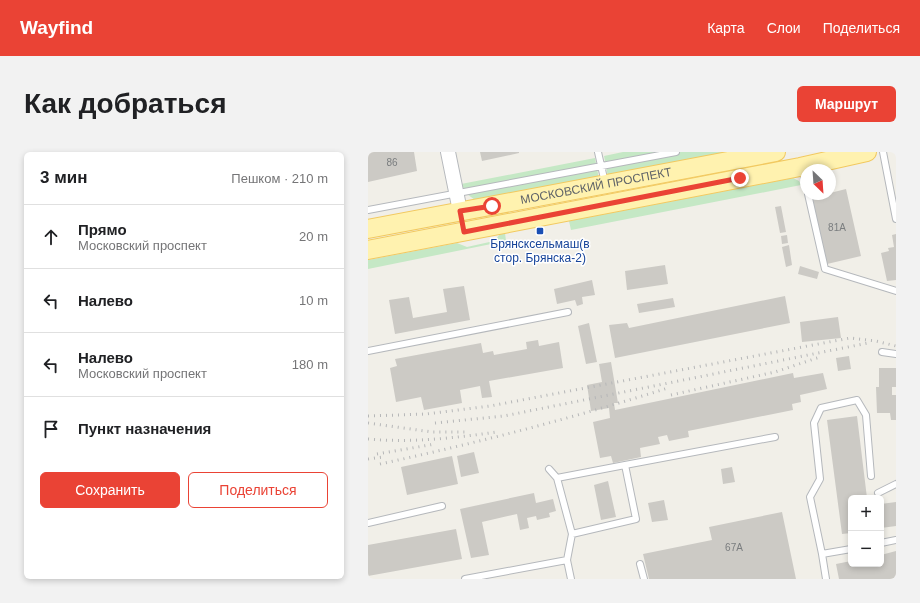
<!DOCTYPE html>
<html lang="ru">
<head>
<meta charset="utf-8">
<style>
	:root { --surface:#fff; --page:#f2f2f2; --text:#202124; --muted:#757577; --line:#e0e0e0; --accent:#ea4335 }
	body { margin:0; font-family:Arial,sans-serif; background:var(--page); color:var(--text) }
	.controls { position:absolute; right:12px; bottom:12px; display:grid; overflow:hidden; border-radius:6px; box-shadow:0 2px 6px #0003 }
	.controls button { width:36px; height:36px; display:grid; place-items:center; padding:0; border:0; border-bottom:1px solid var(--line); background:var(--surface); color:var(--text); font:20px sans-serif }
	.compass { position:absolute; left:432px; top:12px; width:36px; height:36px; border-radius:50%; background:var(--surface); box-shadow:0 2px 6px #0003; rotate:155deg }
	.stop { position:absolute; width:12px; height:12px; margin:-9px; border:3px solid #ea4335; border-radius:50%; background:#fff }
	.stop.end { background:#ea4335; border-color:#fff; box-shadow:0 1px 4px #0008 }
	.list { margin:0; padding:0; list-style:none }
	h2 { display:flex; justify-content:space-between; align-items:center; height:52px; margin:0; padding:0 16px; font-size:17px }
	h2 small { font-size:13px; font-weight:400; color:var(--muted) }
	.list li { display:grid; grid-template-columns:26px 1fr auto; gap:12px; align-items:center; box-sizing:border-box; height:64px; padding:0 16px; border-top:1px solid var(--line) }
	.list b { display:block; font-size:15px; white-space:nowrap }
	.list p { margin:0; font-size:13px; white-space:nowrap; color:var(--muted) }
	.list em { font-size:13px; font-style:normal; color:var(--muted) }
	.actions { display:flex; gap:8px; padding:12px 16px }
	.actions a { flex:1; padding:9px 0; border:1px solid var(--accent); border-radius:6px; text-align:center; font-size:14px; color:var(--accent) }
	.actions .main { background:var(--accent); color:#fff }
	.icon { flex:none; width:22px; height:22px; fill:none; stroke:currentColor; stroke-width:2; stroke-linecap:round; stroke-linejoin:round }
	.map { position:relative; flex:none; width:528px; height:427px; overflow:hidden; border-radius:6px }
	header { display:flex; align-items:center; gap:24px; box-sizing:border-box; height:56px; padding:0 20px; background:var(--accent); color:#fff }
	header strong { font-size:19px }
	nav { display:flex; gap:22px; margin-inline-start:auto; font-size:14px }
	.intro { display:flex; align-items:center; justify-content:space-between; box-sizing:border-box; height:96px; padding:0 24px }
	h1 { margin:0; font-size:28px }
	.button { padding:10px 18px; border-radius:6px; background:var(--accent); color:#fff; font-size:14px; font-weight:700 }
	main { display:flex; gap:24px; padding:0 24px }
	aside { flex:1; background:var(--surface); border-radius:6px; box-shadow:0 2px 6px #0003 }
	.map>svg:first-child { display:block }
	.green { fill:#c5e8c5 }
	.building { fill:#cccac5 }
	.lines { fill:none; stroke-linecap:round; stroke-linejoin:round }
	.service-casing { stroke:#b5b8bc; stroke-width:8 }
	.tertiary-casing { stroke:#b5b8bc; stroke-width:16 }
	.primary-casing { stroke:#f2c960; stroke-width:20 }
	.service { stroke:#fff; stroke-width:6 }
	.tertiary { stroke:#fff; stroke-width:14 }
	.primary { stroke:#fff2af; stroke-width:18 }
	.rail { stroke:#b6b7b8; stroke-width:3; stroke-dasharray:1 5; stroke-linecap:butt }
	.route { stroke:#ea4335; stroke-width:5 }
	.transit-dot { fill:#1a4fb4; stroke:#fff; stroke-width:1.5 }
	.labels { text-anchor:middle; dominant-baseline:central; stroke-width:3; stroke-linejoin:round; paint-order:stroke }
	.number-label { font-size:10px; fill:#7a7d7f }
	.street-label { font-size:12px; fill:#5f6368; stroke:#fff }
	.transit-label { font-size:12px; fill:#164399; stroke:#fff }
</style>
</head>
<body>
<header>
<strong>Wayfind</strong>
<nav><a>Карта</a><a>Слои</a><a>Поделиться</a></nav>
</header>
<div class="intro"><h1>Как добраться</h1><a class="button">Маршрут</a></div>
<main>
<aside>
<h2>3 мин<small>Пешком · 210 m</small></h2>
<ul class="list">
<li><svg class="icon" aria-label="ahead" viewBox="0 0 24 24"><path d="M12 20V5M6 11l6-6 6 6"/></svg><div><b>Прямо</b><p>Московский проспект</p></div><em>20 m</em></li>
<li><svg class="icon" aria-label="left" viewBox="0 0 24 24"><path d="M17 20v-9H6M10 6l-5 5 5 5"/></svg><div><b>Налево</b></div><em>10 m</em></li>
<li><svg class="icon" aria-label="left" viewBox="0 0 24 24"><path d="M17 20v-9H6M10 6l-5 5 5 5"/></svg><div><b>Налево</b><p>Московский проспект</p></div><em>180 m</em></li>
<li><svg class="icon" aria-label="arrive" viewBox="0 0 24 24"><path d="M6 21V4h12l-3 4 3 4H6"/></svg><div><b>Пункт назначения</b></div></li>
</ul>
<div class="actions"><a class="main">Сохранить</a><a>Поделиться</a></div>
</aside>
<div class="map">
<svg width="528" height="427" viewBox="0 0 528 427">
	<rect width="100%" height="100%" fill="#f1efe8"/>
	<path class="green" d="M255,0H366L240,25L236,4Z
		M227,6L231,27L107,48L99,42L93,32Z
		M425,26L431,29L433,33L203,78L201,69Z
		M137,81L138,89L0,117V108L89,91L99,95L126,89L132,82Z"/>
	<path class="building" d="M0,0H46L49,19L0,30Z
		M112,0H151V1L114,9Z
		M478,37L493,104L459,112L444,45L462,42V41Z
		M413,54L418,80L412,81L407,55Z
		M528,82V128L519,129L513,101L521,99L520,96L526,95L524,83Z
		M419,83L420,91L414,92L413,84Z
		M421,93L424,113L418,115L414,95Z
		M297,113L300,132L259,138L257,119Z
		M432,114L451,120L449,127L430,122Z
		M224,128L227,143L214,145L215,152L209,154L207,148L189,152L186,137Z
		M96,134L102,168L27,182L21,148L41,145L45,166L79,160L75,137Z
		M417,144L422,171L247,206L241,173L259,171L261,176Z
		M305,146L307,155L271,161L269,152Z
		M470,165L473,186L434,190L432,170Z
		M221,171L229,210L218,212L210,174Z
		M170,188L171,194L191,190L195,216L121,229L124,245L114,246L112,234L92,238L94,251L56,258L53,245L28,250L22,216L29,214L27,207L113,191L115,201L125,199L126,203L159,197L158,190Z
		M481,204L483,217L470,219L468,206Z
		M243,210L250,251H246L247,258L425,221L426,226L455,221L459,237L432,243L433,250L424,252L425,258L320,279L321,285L301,289L299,283L290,285L292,292L272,296L273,305L245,311L243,304L232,306L225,270L242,266L241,256L223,259L219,233L234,230L231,212Z
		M511,216H528V235H524V243H528V268H523L522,261H509L508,235H511Z
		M489,264L499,346H483V381L474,382L459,268Z
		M106,300L111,321L93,325L89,304Z
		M84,304L90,332L39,343L33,315Z
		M364,315L367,330L355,332L353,317Z
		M240,329L248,365L233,368L226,333Z
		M166,341L168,351L185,347L188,359L181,361L182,365L169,368L168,364L159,366L161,376L152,378L149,362L114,370L121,403L103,406L92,357Z
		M296,348L300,368L284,370L280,351Z
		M528,350V374L513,376V352Z
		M414,360L428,427H281L275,402L344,388L341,375Z
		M88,377L94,407L0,424V393Z
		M528,399V427H471L468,412L483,409V412H513V403Z"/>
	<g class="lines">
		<defs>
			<path id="service" d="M230,0L237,31
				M515,0L528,67
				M434,16L438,33
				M440,42L457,117L528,139
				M0,58L308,0
				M0,199L200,160
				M514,200L528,202
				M257,313L407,285
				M181,317L189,326L204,382L199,408
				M189,326L257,313L268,367L204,382
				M510,341L528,332
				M0,371L74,354
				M513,391L528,388
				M454,402L483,397
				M272,412L276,427
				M97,427L199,408L203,427
				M458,427L454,402L442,345L452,327L446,271L453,256L489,248L498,263L503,324"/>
			<path id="tertiary" d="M80,0L92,59"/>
			<g id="primary">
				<path id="s1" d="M0,77L408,0"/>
				<path d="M0,98L432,15L499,0"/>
			</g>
		</defs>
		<use href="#service" class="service-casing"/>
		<use href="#tertiary" class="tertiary-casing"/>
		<use href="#primary" class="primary-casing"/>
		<use href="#service" class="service"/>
		<use href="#tertiary" class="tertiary"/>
		<use href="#primary" class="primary"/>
		<path class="rail" d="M303,243L407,220L452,205
			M0,264L58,262L122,254L482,186L508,189L528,194
			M0,271L64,280H99
			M67,271L136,264L500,191
			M0,287C44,291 86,286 129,280
			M9,302L67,292
			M0,307L15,305
			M12,312C109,291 205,266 300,236"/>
	</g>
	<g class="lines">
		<path class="route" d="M124,54L92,59L96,80L372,26"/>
	</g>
	<rect class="transit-dot" x="168" y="75" width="8" height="8" rx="2"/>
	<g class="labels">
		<g class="number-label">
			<text x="24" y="10">86</text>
			<text x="469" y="75">81А</text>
			<text x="366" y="395">67А</text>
		</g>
		<g class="street-label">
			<text stroke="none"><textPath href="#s1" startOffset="232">МОСКОВСКИЙ ПРОСПЕКТ</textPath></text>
		</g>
		<g class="transit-label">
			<text x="172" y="92">Брянсксельмаш(в<tspan x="172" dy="14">стор. Брянска-2)</tspan></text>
		</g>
	</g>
</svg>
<div class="controls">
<button>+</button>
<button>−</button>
</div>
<svg class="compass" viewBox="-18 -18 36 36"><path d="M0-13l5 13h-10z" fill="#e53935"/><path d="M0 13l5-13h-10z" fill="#757577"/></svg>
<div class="stop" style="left:124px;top:54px"></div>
<div class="stop end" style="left:372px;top:26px"></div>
</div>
</main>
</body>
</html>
